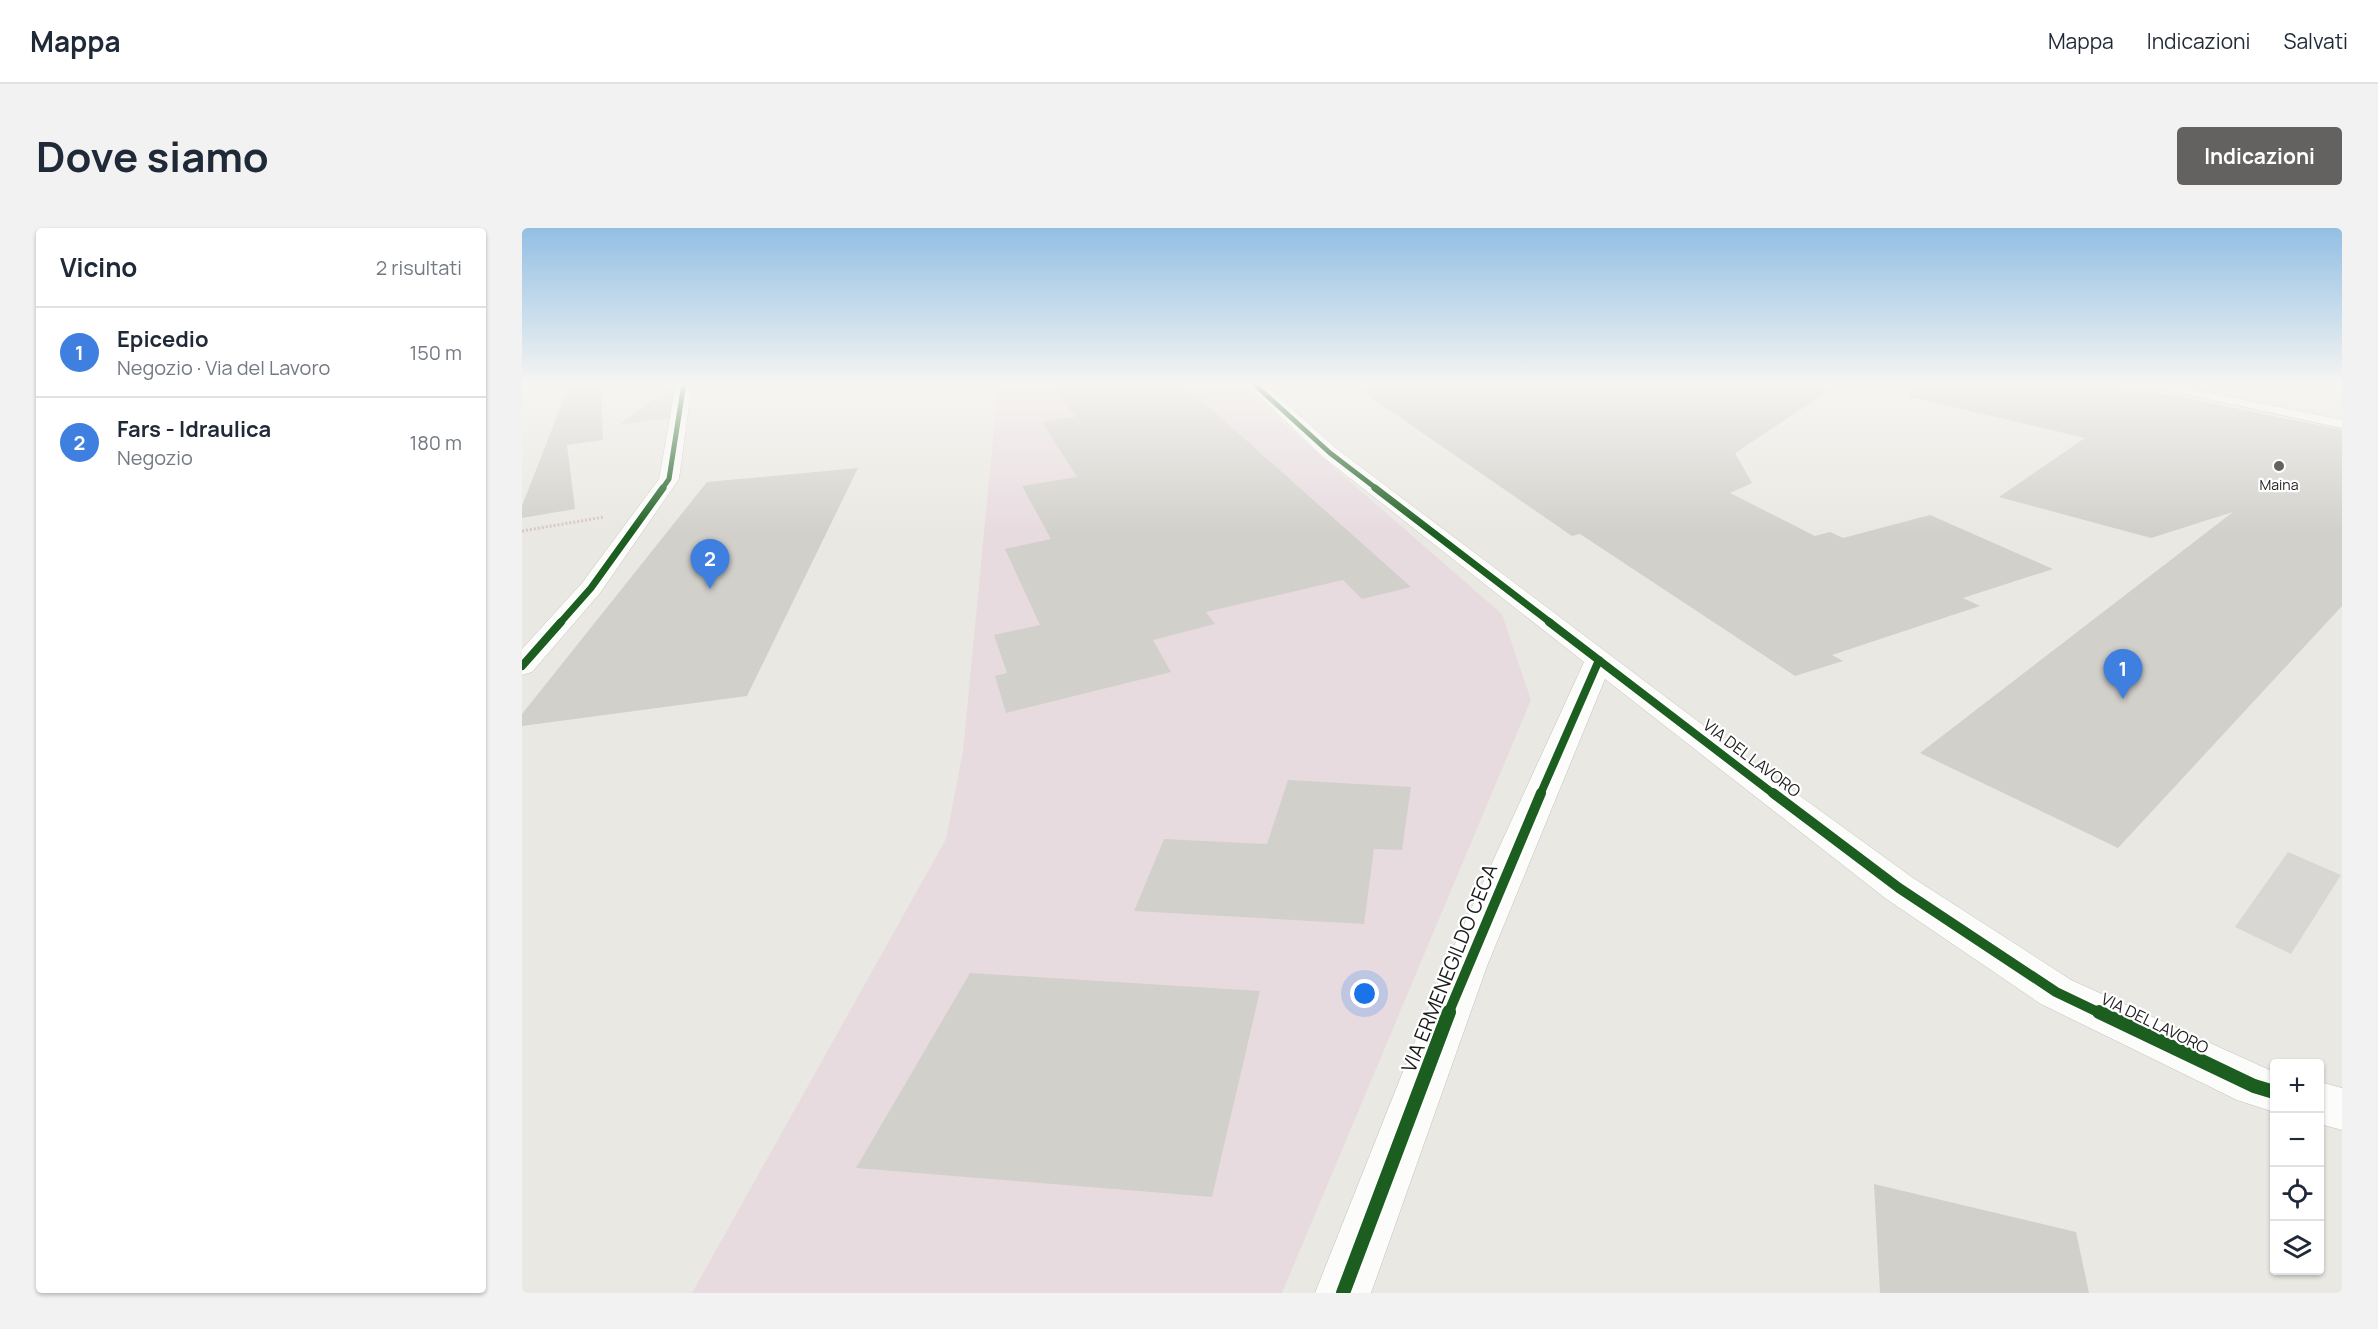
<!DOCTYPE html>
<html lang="it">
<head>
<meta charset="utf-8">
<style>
	:root { --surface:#fff; --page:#f2f2f3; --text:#1f2937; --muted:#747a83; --line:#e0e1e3; --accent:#636260 }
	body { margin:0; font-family:Manrope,sans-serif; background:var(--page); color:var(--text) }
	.controls { position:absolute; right:18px; bottom:18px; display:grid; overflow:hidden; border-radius:6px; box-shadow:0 2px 4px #0004 }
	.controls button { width:54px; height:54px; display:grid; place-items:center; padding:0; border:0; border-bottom:2px solid var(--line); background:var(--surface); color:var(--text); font:30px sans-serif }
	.you { position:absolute; left:843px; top:766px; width:21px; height:21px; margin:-15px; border:4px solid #fff; border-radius:50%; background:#1a73e8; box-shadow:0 0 0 9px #1a73e833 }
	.badge { display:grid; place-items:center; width:39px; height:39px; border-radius:50%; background:var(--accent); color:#fff; font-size:20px; font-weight:700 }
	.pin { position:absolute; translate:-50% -50px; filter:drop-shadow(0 2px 3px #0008) }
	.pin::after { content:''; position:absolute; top:32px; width:21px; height:18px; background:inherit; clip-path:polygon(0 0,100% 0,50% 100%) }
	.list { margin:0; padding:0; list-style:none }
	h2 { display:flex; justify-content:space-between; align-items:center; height:78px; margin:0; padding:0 24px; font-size:26px }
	h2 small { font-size:20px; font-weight:400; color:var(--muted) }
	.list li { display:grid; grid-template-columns:39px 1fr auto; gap:18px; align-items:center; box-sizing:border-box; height:90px; padding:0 24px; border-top:2px solid var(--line) }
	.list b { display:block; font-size:22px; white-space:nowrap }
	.list p { margin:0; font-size:20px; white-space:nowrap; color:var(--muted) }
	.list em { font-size:20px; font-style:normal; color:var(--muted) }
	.icon { flex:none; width:33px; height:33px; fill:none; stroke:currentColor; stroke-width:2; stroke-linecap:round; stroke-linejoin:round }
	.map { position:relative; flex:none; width:1820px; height:1065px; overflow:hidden; border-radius:6px }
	header { display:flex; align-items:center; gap:36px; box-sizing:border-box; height:84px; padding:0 30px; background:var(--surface); border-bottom:2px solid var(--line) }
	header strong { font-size:28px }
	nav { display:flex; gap:33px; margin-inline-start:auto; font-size:21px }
	.intro { display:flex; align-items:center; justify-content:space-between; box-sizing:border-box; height:144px; padding:0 36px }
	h1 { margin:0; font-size:42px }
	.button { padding:15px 27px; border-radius:6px; background:var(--accent); color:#fff; font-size:21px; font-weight:700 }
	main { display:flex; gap:36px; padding:0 36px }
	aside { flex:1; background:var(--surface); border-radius:6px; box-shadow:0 2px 4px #0004 }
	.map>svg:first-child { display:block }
	.industrial { fill:#e8dbe0 }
	.parking { fill:#d8d7d4 }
	.building { fill:#d2d0cb }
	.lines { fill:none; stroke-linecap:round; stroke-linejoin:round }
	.lane-casing { stroke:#c2c1be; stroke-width:1 }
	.street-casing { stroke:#c2c1be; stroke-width:1 }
	.path { stroke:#d6c8c3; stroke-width:3; stroke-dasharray:2 2; stroke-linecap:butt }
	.lane { fill:#fcfcfb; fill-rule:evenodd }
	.street { fill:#fcfcfb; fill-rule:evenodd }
	.cycleway-far4-casing { stroke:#fff; stroke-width:8 }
	.cycleway-far3-casing { stroke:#fff; stroke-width:10 }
	.cycleway-far2-casing { stroke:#fff; stroke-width:12 }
	.cycleway-far1-casing { stroke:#fff; stroke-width:14 }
	.cycleway-casing { stroke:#fff; stroke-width:17 }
	.cycleway-far4 { stroke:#1b5e20; stroke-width:5 }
	.cycleway-far3 { stroke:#1b5e20; stroke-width:7 }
	.cycleway-far2 { stroke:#1b5e20; stroke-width:8 }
	.cycleway-far1 { stroke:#1b5e20; stroke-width:10 }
	.cycleway { stroke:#1b5e20; stroke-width:14 }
	.poi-dot { fill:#636260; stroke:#fff; stroke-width:2 }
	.labels { text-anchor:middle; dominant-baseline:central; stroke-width:4.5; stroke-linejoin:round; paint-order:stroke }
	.far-poi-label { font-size:14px; fill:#1a1a1a; stroke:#fff }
	.street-label { font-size:16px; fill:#1a1a1a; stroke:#fff }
	.near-street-label { font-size:20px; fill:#1a1a1a; stroke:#fff }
</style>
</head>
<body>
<header>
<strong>Mappa</strong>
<nav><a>Mappa</a><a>Indicazioni</a><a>Salvati</a></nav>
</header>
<div class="intro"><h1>Dove siamo</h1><a class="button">Indicazioni</a></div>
<main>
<aside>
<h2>Vicino<small>2 risultati</small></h2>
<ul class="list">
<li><span class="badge" style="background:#3f7fe0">1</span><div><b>Epicedio</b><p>Negozio · Via del Lavoro</p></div><em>150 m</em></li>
<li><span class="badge" style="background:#3f7fe0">2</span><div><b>Fars - Idraulica</b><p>Negozio</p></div><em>180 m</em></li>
</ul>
</aside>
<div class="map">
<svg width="1820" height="1065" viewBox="0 0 1820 1065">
	<rect width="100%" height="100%" fill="#eae8e2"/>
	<path class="industrial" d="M445,155H715L980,386L1009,472L760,1065H170L424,611L441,523L476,159L444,161Z"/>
	<path class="parking" d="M156,155V189L96,197Z
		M1766,624L1819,647L1769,726L1713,699Z"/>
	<path class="building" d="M48,155H79L81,212L45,217L53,281L0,290V278Z
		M528,155H660L889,359L840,371L821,352L684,384L693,396L631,412L649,444L484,485L473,448L485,445L472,407L518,397L483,321L529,311L500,258L555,249L520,194L554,189Z
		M828,155H1319L1213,225L1230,255L1208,265L1293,308L1308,304L1321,310L1408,287L1531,341L1441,370L1458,378L1310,427L1321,433L1273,448L1058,306L1050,308Z
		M1390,155H1589L1820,202V378L1596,620L1398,525L1711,284L1629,310L1477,269L1563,210L1388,169Z
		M336,240L225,468L0,498V486L185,254Z
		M766,552L889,559L880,622L852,621L842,696L612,683L642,611L745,616Z
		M448,745L738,763L690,969L334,940Z
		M1352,956L1554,1004L1567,1065H1358Z"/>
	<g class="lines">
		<defs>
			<path id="lane" d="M1612,155H1639L1820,192V200Z"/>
			<path id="street" d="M154,155H170L157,251L78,365L10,444L0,447V421L60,355L137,251Z
				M723,155H741L815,221L1198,510L1391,650L1549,752L1752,844V884L1715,872L1519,776L1363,670L1083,451L965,738L849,1065H793L923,738L1062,434L801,229Z
				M1798,854L1820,860V902L1798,896Z"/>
		</defs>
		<use href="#lane" class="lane-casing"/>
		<use href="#street" class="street-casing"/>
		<path class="path" d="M0,303L82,289"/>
		<use href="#lane" class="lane"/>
		<use href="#street" class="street"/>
		<defs>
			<path id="cycleway-far4" d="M731,155L808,225L855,261
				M140,261L147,251L162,155"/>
			<path id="cycleway-far3" d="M853,260L1029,395
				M38,395L69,360L141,260"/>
			<path id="cycleway-far2" d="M1027,394L1253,567
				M0,438L39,394
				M1018,567L1077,432"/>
			<path id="cycleway-far1" d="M1251,565L1377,660L1534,764L1580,786
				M926,786L1019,565"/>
			<path id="cycleway" d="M1577,784L1732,858L1752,864
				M821,1065L927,784"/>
		</defs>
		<use href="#cycleway-far4" class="cycleway-far4-casing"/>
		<use href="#cycleway-far3" class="cycleway-far3-casing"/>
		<use href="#cycleway-far2" class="cycleway-far2-casing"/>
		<use href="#cycleway-far1" class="cycleway-far1-casing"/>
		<use href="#cycleway" class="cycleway-casing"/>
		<use href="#cycleway-far4" class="cycleway-far4"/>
		<use href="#cycleway-far3" class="cycleway-far3"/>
		<use href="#cycleway-far2" class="cycleway-far2"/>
		<use href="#cycleway-far1" class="cycleway-far1"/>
		<use href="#cycleway" class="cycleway"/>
	</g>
	<linearGradient id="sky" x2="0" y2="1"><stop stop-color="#93bfe4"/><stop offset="0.51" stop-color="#f6f5f2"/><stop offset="1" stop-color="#f6f5f2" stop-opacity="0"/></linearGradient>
	<rect width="1820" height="305" fill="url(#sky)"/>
	<circle class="poi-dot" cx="1757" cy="238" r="6"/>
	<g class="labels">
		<g class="far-poi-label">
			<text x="1757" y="256">Maina</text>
		</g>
		<g class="street-label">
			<text transform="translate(1230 530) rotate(37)">VIA DEL LAVORO</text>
			<text transform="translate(1633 795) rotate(26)">VIA DEL LAVORO</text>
		</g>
		<g class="near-street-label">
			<text transform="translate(927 740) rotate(-68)">VIA ERMENEGILDO CECA</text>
		</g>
	</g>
</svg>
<div class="controls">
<button>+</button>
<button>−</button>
<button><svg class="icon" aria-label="locate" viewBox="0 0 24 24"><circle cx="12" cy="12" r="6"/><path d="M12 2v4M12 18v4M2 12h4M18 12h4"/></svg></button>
<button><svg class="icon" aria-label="layers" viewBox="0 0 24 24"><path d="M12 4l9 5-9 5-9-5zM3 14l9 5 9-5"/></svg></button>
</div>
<div class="you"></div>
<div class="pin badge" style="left:1601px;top:471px;background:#3f7fe0">1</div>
<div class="pin badge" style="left:188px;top:361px;background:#3f7fe0">2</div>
</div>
</main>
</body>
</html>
